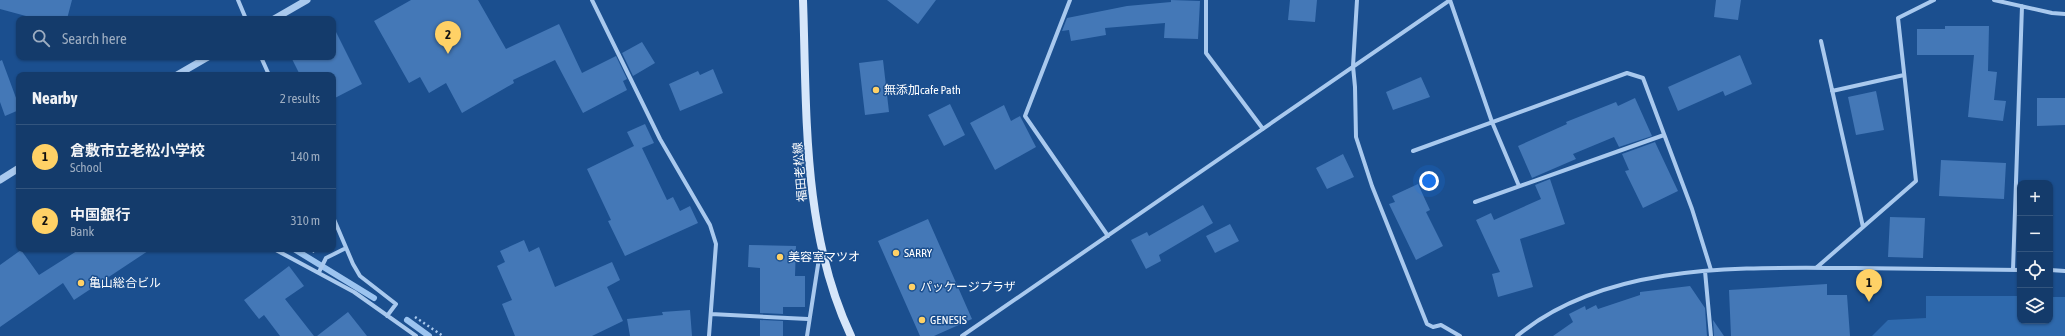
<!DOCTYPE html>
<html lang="en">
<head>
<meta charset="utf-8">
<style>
	:root { --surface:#143b6b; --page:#214673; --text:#f1f3f6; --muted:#9dadc1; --line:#33557e; --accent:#ffd166 }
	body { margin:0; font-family:"Asap Condensed","Noto Sans JP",sans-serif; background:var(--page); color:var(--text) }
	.controls { position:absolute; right:12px; bottom:12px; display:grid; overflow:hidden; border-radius:8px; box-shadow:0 1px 3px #0004 }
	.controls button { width:36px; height:36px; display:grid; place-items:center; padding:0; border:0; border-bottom:1px solid var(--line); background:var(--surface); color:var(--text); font:20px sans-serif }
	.you { position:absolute; left:1429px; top:181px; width:14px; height:14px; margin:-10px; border:3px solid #fff; border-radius:50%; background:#1a73e8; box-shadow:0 0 0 6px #1a73e833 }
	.badge { display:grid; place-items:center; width:26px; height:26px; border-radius:50%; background:var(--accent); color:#111; font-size:13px; font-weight:700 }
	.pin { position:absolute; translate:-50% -33px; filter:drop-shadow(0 1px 2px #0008) }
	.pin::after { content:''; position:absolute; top:21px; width:14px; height:12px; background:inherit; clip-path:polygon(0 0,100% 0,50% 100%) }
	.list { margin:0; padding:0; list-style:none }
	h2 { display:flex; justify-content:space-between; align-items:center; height:52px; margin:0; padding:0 16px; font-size:17px }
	h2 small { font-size:13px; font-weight:400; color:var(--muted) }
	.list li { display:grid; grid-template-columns:26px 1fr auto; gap:12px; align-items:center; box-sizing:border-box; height:64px; padding:0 16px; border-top:1px solid var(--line) }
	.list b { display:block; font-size:15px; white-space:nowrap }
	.list p { margin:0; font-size:13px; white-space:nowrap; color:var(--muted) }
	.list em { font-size:13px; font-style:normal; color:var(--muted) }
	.icon { flex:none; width:22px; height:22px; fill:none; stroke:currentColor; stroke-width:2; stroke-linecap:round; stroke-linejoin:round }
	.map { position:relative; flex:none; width:2065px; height:336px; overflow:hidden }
	.search { position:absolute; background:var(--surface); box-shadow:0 1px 3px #0004; left:16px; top:16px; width:320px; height:44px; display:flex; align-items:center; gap:10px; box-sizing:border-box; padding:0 14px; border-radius:8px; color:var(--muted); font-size:15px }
	.panel { position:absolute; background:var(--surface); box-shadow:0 1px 3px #0004; left:16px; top:72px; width:320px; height:180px; border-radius:8px }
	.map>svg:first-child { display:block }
	.green { fill:#2e69ad }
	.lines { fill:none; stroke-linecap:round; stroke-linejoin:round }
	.stream { stroke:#9cc4f0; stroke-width:6 }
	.building { fill:#4478b7 }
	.path { stroke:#a9c9ee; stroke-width:2.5; stroke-dasharray:2 3; stroke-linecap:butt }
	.minor { stroke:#a9c9ee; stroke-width:4 }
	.tertiary { stroke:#a9c9ee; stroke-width:7 }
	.secondary { stroke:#d6e6fa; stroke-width:8 }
	.poi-dot { fill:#ffd166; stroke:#1b4f8f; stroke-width:1.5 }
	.labels { text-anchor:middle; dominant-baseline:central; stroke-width:3; stroke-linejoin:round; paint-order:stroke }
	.poi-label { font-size:12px; fill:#fff; stroke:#1b4f8f; text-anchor:start }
	.street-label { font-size:12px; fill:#fff; stroke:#1b4f8f }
</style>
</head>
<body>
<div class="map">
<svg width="2065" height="336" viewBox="0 0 2065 336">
	<rect width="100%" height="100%" fill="#1b4f8f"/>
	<path class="green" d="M1926,296H2020V321H2050V297H2065V336H1872L1888,320L1926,318Z"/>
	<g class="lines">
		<path class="stream" d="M294,249L374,298
			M407,320L429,336"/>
	</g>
	<path class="building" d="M0,0H72L67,19H37L0,9Z
		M411,0H478L506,49L559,24L582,73L616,56L627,79L623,81L627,90L583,113L555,60L513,80L514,83L462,113L446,83L429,93L420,77L409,83L374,21Z
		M887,0H936L918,24Z
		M1171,0L1200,1L1198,39L1164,38L1165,23L1105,28L1106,35L1071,41L1069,30L1062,31L1067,18L1127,6L1171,2Z
		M1290,0H1317L1315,22L1288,20Z
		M1716,0H1741L1738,20L1714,17Z
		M333,26L362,84L333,99V75H300L291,57H333Z
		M1945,26H1989L1988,71L1997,72L1994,100L2006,101L2003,121L1968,117L1974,55H1917V29H1945Z
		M642,42L655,63L633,76L622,53Z
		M1740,55L1752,84L1725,96L1723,91L1678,111L1668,87Z
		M2,60L19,106V110L5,116L0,102V61Z
		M883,60L889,112L865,115L859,63Z
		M713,69L723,93L680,111L669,84L698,71L700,75Z
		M1421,77L1430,97L1393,110L1386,92Z
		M1876,91L1884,130L1856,135L1848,97Z
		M1635,98L1652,136L1619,147L1614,137L1573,154L1576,159L1532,178L1518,146L1567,124L1566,122L1616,102L1618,106Z
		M2037,98H2065V125L2037,126Z
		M950,104L965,135L944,146L928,115Z
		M1004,105L1011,121L1020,116L1036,147L995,170L970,123Z
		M645,124L654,143L642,148L667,200L673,197L680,211L690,206L698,223L625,256L608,221L611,220L587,169L634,146L627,132Z
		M1655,142L1678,191L1643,208L1625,171L1629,170L1622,154Z
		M1343,154L1354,177L1327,189L1316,168Z
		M1941,160L2006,163L2004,199L1939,196Z
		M1550,179L1565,224L1520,239L1533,287L1498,297L1492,274L1500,272L1476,220L1491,213L1494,220L1541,199L1535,185Z
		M1418,184L1430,210L1426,212L1443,246L1416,260L1389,204L1395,202L1392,196Z
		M1203,205L1213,223L1159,255L1161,261L1146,269L1131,240L1147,232L1149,236Z
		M1890,217L1925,218L1923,258L1888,257Z
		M928,219L972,319L934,336H920L878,241Z
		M1230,224L1239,241L1215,253L1206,236Z
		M524,240L529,252L539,247L555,287L612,262L620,280L607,287L623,321L592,336H515L502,304L512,300L497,266L505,262L500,251Z
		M749,245L796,246L795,276H805V307H783V314L760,313V268L748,267Z
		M80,249H151L74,300L63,283L0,327V265L21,250L39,275Z
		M289,266L304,286L285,299L314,336H280L264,315L259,319L244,300Z
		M1827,284V295H1847L1850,336H1731L1729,290Z
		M1690,286L1705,308L1707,336H1553L1573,322L1569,314L1585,306L1586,310L1596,305L1598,309L1640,295V292Z
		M690,310L692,336H630L627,319L663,315L662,312Z
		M348,312L367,336H317Z
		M760,320L783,321V336H760Z
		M1713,320L1724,336H1714Z"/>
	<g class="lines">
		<path class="path" d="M308,249L315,252
			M415,317L443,336"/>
		<path class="minor" d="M238,0L246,19
			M592,0L660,139L710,225L716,244L709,336
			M1070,0L1025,116L1108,236
			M1206,0V53L1263,129
			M1357,0L1353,66L1355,87L1356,137L1372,186L1427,324L1433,327L1441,325L1460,336
			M1450,0L1492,122L1519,186
			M1994,0L2052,13L2065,14
			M1821,41L1863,227
			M261,57L269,75
			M1832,91L1904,75
			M1413,151L1627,73L1643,78L1692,209L1711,270
			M1475,202L1664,135
			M333,217L353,264L360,276L396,304L387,316
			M274,249L354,292L416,336
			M1816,268L1916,181L1898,18L1934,0
			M2013,270L2022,6
			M2050,270L2065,271
			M1705,271L1711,336
			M319,272L326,258L346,248
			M711,314L808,319
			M807,336L820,252
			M962,336L1450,0
			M1517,336C1608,261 1743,268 1854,268C1909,269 1965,269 2020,270"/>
		<path class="tertiary" d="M274,19L307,0
			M177,75L208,57
			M0,180L19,168"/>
		<path class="secondary" d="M803,0C807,113 802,232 851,336"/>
	</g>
	<g class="poi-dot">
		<circle cx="876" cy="90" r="4"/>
		<circle cx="896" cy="253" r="4"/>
		<circle cx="780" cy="257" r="4"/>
		<circle cx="81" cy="283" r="4"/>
		<circle cx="912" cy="287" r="4"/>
		<circle cx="922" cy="320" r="4"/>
	</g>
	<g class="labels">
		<g class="poi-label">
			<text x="884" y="90">無添加cafe Path</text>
			<text x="904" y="253">SARRY</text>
			<text x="788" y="257">美容室マツオ</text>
			<text x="89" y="283">亀山総合ビル</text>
			<text x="920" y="287">パッケージプラザ</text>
			<text x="930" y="320">GENESIS</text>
		</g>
		<g class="street-label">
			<text transform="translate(800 172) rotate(-95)">福田老松線</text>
		</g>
	</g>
</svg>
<div class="controls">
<button>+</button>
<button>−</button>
<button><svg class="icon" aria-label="locate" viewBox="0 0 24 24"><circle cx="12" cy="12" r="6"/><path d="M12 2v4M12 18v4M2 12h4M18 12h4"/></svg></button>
<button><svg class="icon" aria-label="layers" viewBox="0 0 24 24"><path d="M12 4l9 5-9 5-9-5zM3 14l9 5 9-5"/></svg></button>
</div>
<div class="you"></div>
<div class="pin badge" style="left:1869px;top:302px">1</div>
<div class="pin badge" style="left:448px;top:54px">2</div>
<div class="search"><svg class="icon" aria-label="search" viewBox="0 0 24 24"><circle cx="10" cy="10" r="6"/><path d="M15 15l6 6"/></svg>Search here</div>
<section class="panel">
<h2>Nearby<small>2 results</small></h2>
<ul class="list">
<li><span class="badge">1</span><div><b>倉敷市立老松小学校</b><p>School</p></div><em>140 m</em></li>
<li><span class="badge">2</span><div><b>中国銀行</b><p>Bank</p></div><em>310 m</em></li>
</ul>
</section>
</div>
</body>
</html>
